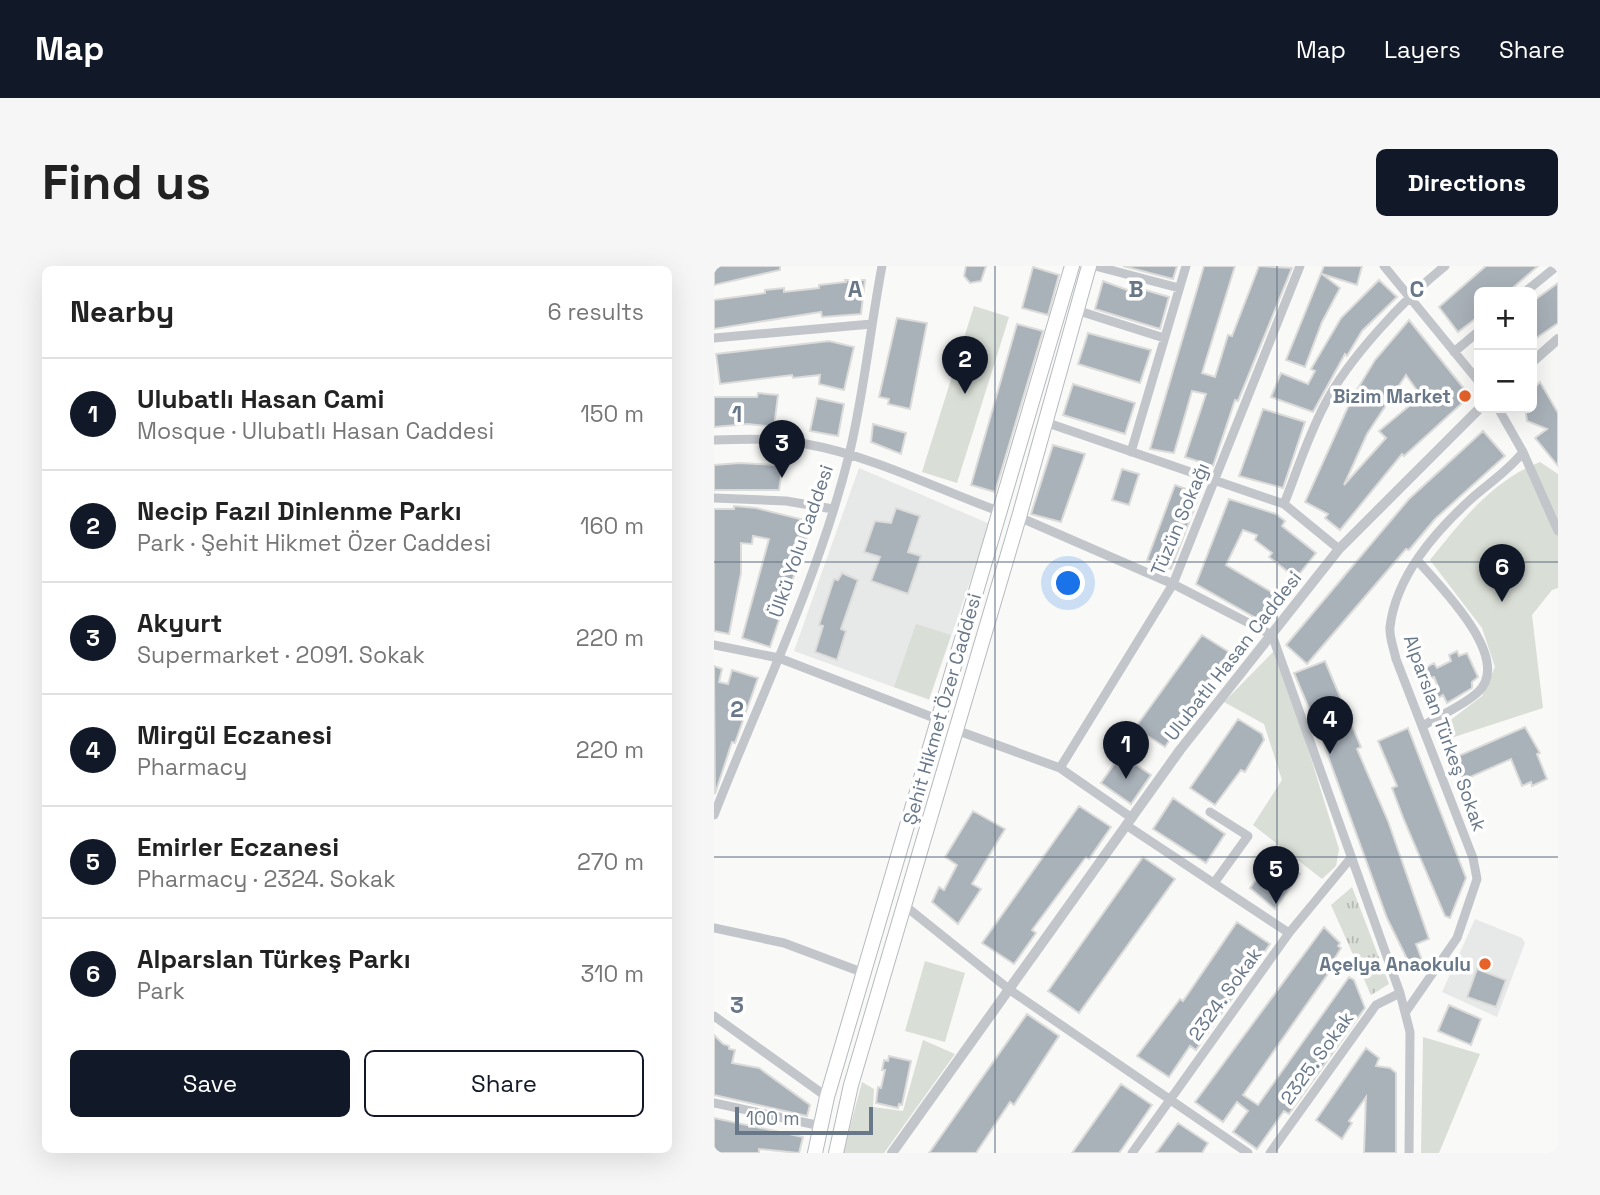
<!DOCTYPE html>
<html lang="en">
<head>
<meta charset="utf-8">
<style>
	:root { --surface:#fff; --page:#f6f6f6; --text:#222; --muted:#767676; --line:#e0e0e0; --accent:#111827 }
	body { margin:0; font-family:"Space Grotesk",sans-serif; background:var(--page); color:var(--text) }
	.controls { position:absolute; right:21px; top:21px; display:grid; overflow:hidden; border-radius:10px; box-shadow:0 7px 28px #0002 }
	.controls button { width:63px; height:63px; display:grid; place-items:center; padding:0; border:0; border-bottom:2px solid var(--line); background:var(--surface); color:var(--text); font:35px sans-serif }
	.scale { position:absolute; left:21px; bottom:18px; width:138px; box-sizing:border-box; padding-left:7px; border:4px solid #687889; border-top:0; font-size:19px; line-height:24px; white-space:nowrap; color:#687889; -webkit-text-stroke:5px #fff; paint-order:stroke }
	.you { position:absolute; left:355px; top:318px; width:24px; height:24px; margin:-18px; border:5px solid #fff; border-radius:50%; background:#1a73e8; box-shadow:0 0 0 10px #1a73e833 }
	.badge { display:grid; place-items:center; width:46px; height:46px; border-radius:50%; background:var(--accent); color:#fff; font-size:23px; font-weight:700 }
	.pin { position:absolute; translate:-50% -58px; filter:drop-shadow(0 2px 4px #0008) }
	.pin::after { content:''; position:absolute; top:37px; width:24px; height:21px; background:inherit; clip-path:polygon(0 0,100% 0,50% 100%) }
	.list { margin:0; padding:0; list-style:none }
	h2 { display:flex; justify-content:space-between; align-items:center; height:91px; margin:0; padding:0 28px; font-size:30px }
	h2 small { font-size:23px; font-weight:400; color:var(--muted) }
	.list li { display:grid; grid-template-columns:46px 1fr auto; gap:21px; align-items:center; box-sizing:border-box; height:112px; padding:0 28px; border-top:2px solid var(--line) }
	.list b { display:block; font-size:26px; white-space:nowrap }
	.list p { margin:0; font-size:23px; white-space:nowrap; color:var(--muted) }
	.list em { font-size:23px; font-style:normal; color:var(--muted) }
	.actions { display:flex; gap:14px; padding:21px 28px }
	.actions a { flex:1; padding:16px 0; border:2px solid var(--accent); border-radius:10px; text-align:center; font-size:24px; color:var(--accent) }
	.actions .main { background:var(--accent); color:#fff }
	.map { position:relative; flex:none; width:844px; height:887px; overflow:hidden; border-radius:10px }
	header { display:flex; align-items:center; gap:42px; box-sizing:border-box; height:98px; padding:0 35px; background:var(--accent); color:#fff }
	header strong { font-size:33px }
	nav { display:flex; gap:38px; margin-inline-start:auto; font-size:24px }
	.intro { display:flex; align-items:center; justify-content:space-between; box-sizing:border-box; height:168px; padding:0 42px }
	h1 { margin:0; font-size:49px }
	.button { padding:18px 32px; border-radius:10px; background:var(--accent); color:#fff; font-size:24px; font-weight:700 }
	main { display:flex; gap:42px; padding:0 42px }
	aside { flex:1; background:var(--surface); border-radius:10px; box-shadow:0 7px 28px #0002 }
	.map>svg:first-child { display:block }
	.built { fill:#e7e8e8 }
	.grass { fill:url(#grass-tufts) }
	.park { fill:#d9ded6 }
	.building { fill:#a9b1b9; stroke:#dbdbd9; stroke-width:2; fill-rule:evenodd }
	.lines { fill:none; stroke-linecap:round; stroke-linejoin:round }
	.primary-casing { stroke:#b6babf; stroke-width:16 }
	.minor { stroke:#c2c6cb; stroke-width:9 }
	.tertiary { stroke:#c2c6cb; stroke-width:10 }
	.primary { stroke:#fff; stroke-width:14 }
	.grid { fill:none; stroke:#687889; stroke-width:2; stroke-opacity:0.55 }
	.poi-dot { fill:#e76229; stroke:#fff; stroke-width:2.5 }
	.labels { text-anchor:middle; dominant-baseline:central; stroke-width:7; stroke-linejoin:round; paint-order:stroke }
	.poi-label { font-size:19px; font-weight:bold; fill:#687889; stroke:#fff; text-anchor:end }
	.street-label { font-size:19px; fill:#687889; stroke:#fff }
	.grid-label { font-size:23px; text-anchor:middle; font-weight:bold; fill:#687889; stroke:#fff; stroke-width:7; stroke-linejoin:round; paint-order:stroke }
</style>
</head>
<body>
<header>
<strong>Map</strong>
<nav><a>Map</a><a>Layers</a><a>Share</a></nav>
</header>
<div class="intro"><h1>Find us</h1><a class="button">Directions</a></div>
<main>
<aside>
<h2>Nearby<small>6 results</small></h2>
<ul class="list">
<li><span class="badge">1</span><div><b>Ulubatlı Hasan Cami</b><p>Mosque · Ulubatlı Hasan Caddesi</p></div><em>150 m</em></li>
<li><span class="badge">2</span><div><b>Necip Fazıl Dinlenme Parkı</b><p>Park · Şehit Hikmet Özer Caddesi</p></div><em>160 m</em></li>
<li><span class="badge">3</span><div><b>Akyurt</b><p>Supermarket · 2091. Sokak</p></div><em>220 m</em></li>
<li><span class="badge">4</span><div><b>Mirgül Eczanesi</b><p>Pharmacy</p></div><em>220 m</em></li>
<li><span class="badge">5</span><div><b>Emirler Eczanesi</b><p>Pharmacy · 2324. Sokak</p></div><em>270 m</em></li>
<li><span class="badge">6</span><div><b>Alparslan Türkeş Parkı</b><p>Park</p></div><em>310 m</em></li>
</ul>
<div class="actions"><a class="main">Save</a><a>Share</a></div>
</aside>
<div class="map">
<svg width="844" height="887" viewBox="0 0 844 887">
	<defs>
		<pattern id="grass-tufts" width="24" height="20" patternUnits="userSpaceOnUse" patternTransform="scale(1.75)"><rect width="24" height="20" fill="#d9ded6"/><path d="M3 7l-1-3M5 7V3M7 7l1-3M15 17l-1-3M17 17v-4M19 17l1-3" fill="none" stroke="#b4b9b3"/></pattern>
	</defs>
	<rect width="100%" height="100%" fill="#f9f9f7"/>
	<path class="built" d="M145,202L276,258L215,434L80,385Z
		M761,653L808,672L811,677L783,751L728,726Z"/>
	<path class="grass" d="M638,621L675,718L657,729L617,639Z"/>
	<path class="park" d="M260,40L295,51L243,217L208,206Z
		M826,196L844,208V322L838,324L818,349L829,442L728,475L721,466L768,430L781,401L768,362L716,294C747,255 779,214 826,196Z
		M202,358L237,369L215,433L180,421Z
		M563,382L625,583L622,600L608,613L539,559L568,514L550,458L510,436Z
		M211,695L251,707L231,776L191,765Z
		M709,771L766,788L725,887H707Z
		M209,774L241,788L170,887H129L148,816L160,823L159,841L189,845Z"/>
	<path class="building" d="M0,0H66V4L0,19Z
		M252,0H272L267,15L256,17L250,10Z
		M409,0H463L459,13Z
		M490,0H521L488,107L501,111L514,69L518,70L545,0L578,2L524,135L521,134L499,200L471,191L492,128L478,125L460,187L436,183Z
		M610,0H648L643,19L608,8L626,22L608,56L591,101L572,94Z
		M772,0H824L794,26H765V50L744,66L725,41Z
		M319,1L345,9L334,49L308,42Z
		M131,14H151L147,48L108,51L107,46L0,63V34L51,27V24L70,22V26L105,22V19L132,16Z
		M665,14L683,31L648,65L633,90L631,88L599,146L557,131L567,107L594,118L601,105L597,103L627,52Z
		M389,15L429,30L431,24L455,31L446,63L381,43Z
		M844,17V57L818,75V36Z
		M183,52L213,57L196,143L174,138L175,133L165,131Z
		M695,54L756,130L690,190L688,188L626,264L611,252L614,248L591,236L638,132L661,94ZM692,109L707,130L665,165L672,172L630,219L653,168Z
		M303,58L329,65L281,226L257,219Z
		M374,67L437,84L426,117L364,98Z
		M115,75L140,81L130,124L105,118L106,109L79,112L78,109L6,118L2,88Z
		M826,116L844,147V200L821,172L833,163L813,155L811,142H818V124Z
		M359,118L421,137L411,168L349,149Z
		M44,127L64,129L60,161L34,158L0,161V131H43Z
		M103,132L130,138L124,170L96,165Z
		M549,143L591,156L569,222L525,210Z
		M159,158L192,167L187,188L157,176Z
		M769,165L791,190L721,253L695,284L692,283L593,398L572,379L695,233Z
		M339,179L371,188L347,256L317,248Z
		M25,197L64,199L68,205L65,224H0V199Z
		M408,203L425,208L415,239L398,234Z
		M461,219L486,228L457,303L433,294Z
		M515,233L562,248L571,255L568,260L602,287L582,312L555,291L558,287L541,274L543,269L529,264L512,299L569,333L549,356L482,318Z
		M20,240L42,242L98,256L56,381L28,372L55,273L39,270L38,278L27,277V307L15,368L0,365V243H20Z
		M182,242L206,250L194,286L207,290L194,328L157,315L166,291L150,286L161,255L177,257Z
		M128,307L144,314L127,363L132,365L123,394L101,386L109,360L105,359L120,313L124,314Z
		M488,369L515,386L451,481L421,462Z
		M743,385L745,390L753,387L764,411L758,416V422L733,437L729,429L724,432L721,426L725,423L720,411L714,413L710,403L720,397L723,402L737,395L735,389Z
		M611,395L647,481L643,483L674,555L715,673L702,678L709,697L697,701L673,652L606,468L580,407Z
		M0,400L8,403L5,416L14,418L18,404L44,412L21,477L18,476L1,528Z
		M524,453L548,468L550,474L531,506L527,504L501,539L476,522Z
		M811,461L826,487L823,488L833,513L818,520L817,516L808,520L797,493L745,516L735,494Z
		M694,462L752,612L736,652L731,650L690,554L678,522L683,520L664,475Z
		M407,488L437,509L417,538L387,517Z
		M459,532L511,568L492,597L439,563Z
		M365,540L397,561L375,593L372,591L318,664L322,667L300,698L268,677Z
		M259,545L291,563L258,618L267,623L244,658L218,636L225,621L230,624L243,599L231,591Z
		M560,589L586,608L561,643L536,622Z
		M429,591L461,613L365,747L334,725Z
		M523,656L556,678L482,784L476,780L455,811L423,790L466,733L469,735Z
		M610,661L626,677L624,680L627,682L616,700L618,702L529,829L544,839L635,711L640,714L651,742L575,848L570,845L543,883L519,866L534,845L523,836L509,856L481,836Z
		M763,703L792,714L782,741L753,731Z
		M735,739L767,753L757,779L724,765Z
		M313,748L345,770L300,839L296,836L262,887H215Z
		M0,769L9,778L15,780V783L21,784L18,797L45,802L96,839L93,850L0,829Z
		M652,782L665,792L662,800L676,802L682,807V887H650L652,831L635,855L638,857L628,873L602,854Z
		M175,790L197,795L188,839L185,838L184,842L162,837L164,821L167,822L171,804H168L170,794L174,795Z
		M407,818L438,839L408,883L405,887H358Z
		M0,852L89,871L85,887L45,883V887H0Z
		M464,857L494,877L488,887H442Z"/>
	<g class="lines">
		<defs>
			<path id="primary" d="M101,887L113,831L358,0
				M122,887L137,819L305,251L375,0"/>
		</defs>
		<use href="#primary" class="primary-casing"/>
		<path class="minor" d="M381,0L465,22
			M670,0L765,116
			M811,26L843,0
			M362,44L450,72
			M0,72L158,58
			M740,86L765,65
			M784,142L809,186L844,265
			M331,156L570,238L625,283
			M0,174C31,173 62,172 92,178C159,190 223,223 287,246
			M417,186L472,0
			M0,232L72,235L119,243
			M570,238C583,205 594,170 611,138C634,93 691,32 731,0
			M305,251L459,318L558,369L686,727L696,766L695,887
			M703,294C725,319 800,393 764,426C749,440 726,449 709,460
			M0,379L65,392L223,453
			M242,464L346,502L418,552
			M346,502L459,318L586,0
			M496,546L534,570L500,617
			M0,549C46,431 104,314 135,189C150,128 156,63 168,0
			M412,559L575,667
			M190,639L296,724L534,887
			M0,662L70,677L150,707
			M691,747L743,672L763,613L759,592L682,393C680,383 675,371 676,361C682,310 721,266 757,233C775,217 794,205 809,186
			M0,750L113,831
			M0,837L107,860
			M418,887L575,667L636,593
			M556,887L662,739L686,727"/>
		<path class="tertiary" d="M818,96L844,73
			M178,887L466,484L625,283L766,142"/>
		<use href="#primary" class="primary"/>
	</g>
	<path class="grid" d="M281,0V887M563,0V887M0,296H844M0,591H844"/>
	<g class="poi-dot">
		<circle cx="751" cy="130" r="7"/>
		<circle cx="771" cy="698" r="7"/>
	</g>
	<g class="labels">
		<g class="poi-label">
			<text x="737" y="130">Bizim Market</text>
			<text x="757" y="698">Açelya Anaokulu</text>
		</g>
		<g class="street-label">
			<text transform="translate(466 253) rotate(-67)">Tüzün Sokağı</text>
			<text transform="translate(87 275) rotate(-71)">Ülkü Yolu Caddesi</text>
			<text transform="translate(519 390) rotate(-52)">Ulubatlı Hasan Caddesi</text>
			<text transform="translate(228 443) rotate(-74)">Şehit Hikmet Özer Caddesi</text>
			<text transform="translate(731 467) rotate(70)">Alparslan Türkeş Sokak</text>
			<text transform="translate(511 728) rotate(-54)">2324. Sokak</text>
			<text transform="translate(603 792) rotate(-54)">2325. Sokak</text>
		</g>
	</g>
	<g class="grid-label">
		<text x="141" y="31">A</text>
		<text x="422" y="31">B</text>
		<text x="703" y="31">C</text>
		<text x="23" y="156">1</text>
		<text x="23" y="451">2</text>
		<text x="23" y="747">3</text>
	</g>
</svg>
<div class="controls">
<button>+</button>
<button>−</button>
</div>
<div class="scale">100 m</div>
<div class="you"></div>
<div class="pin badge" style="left:412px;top:513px">1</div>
<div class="pin badge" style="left:251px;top:128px">2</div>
<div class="pin badge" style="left:68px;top:212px">3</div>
<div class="pin badge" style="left:616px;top:488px">4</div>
<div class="pin badge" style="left:562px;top:638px">5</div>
<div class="pin badge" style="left:788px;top:336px">6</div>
</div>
</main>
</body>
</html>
